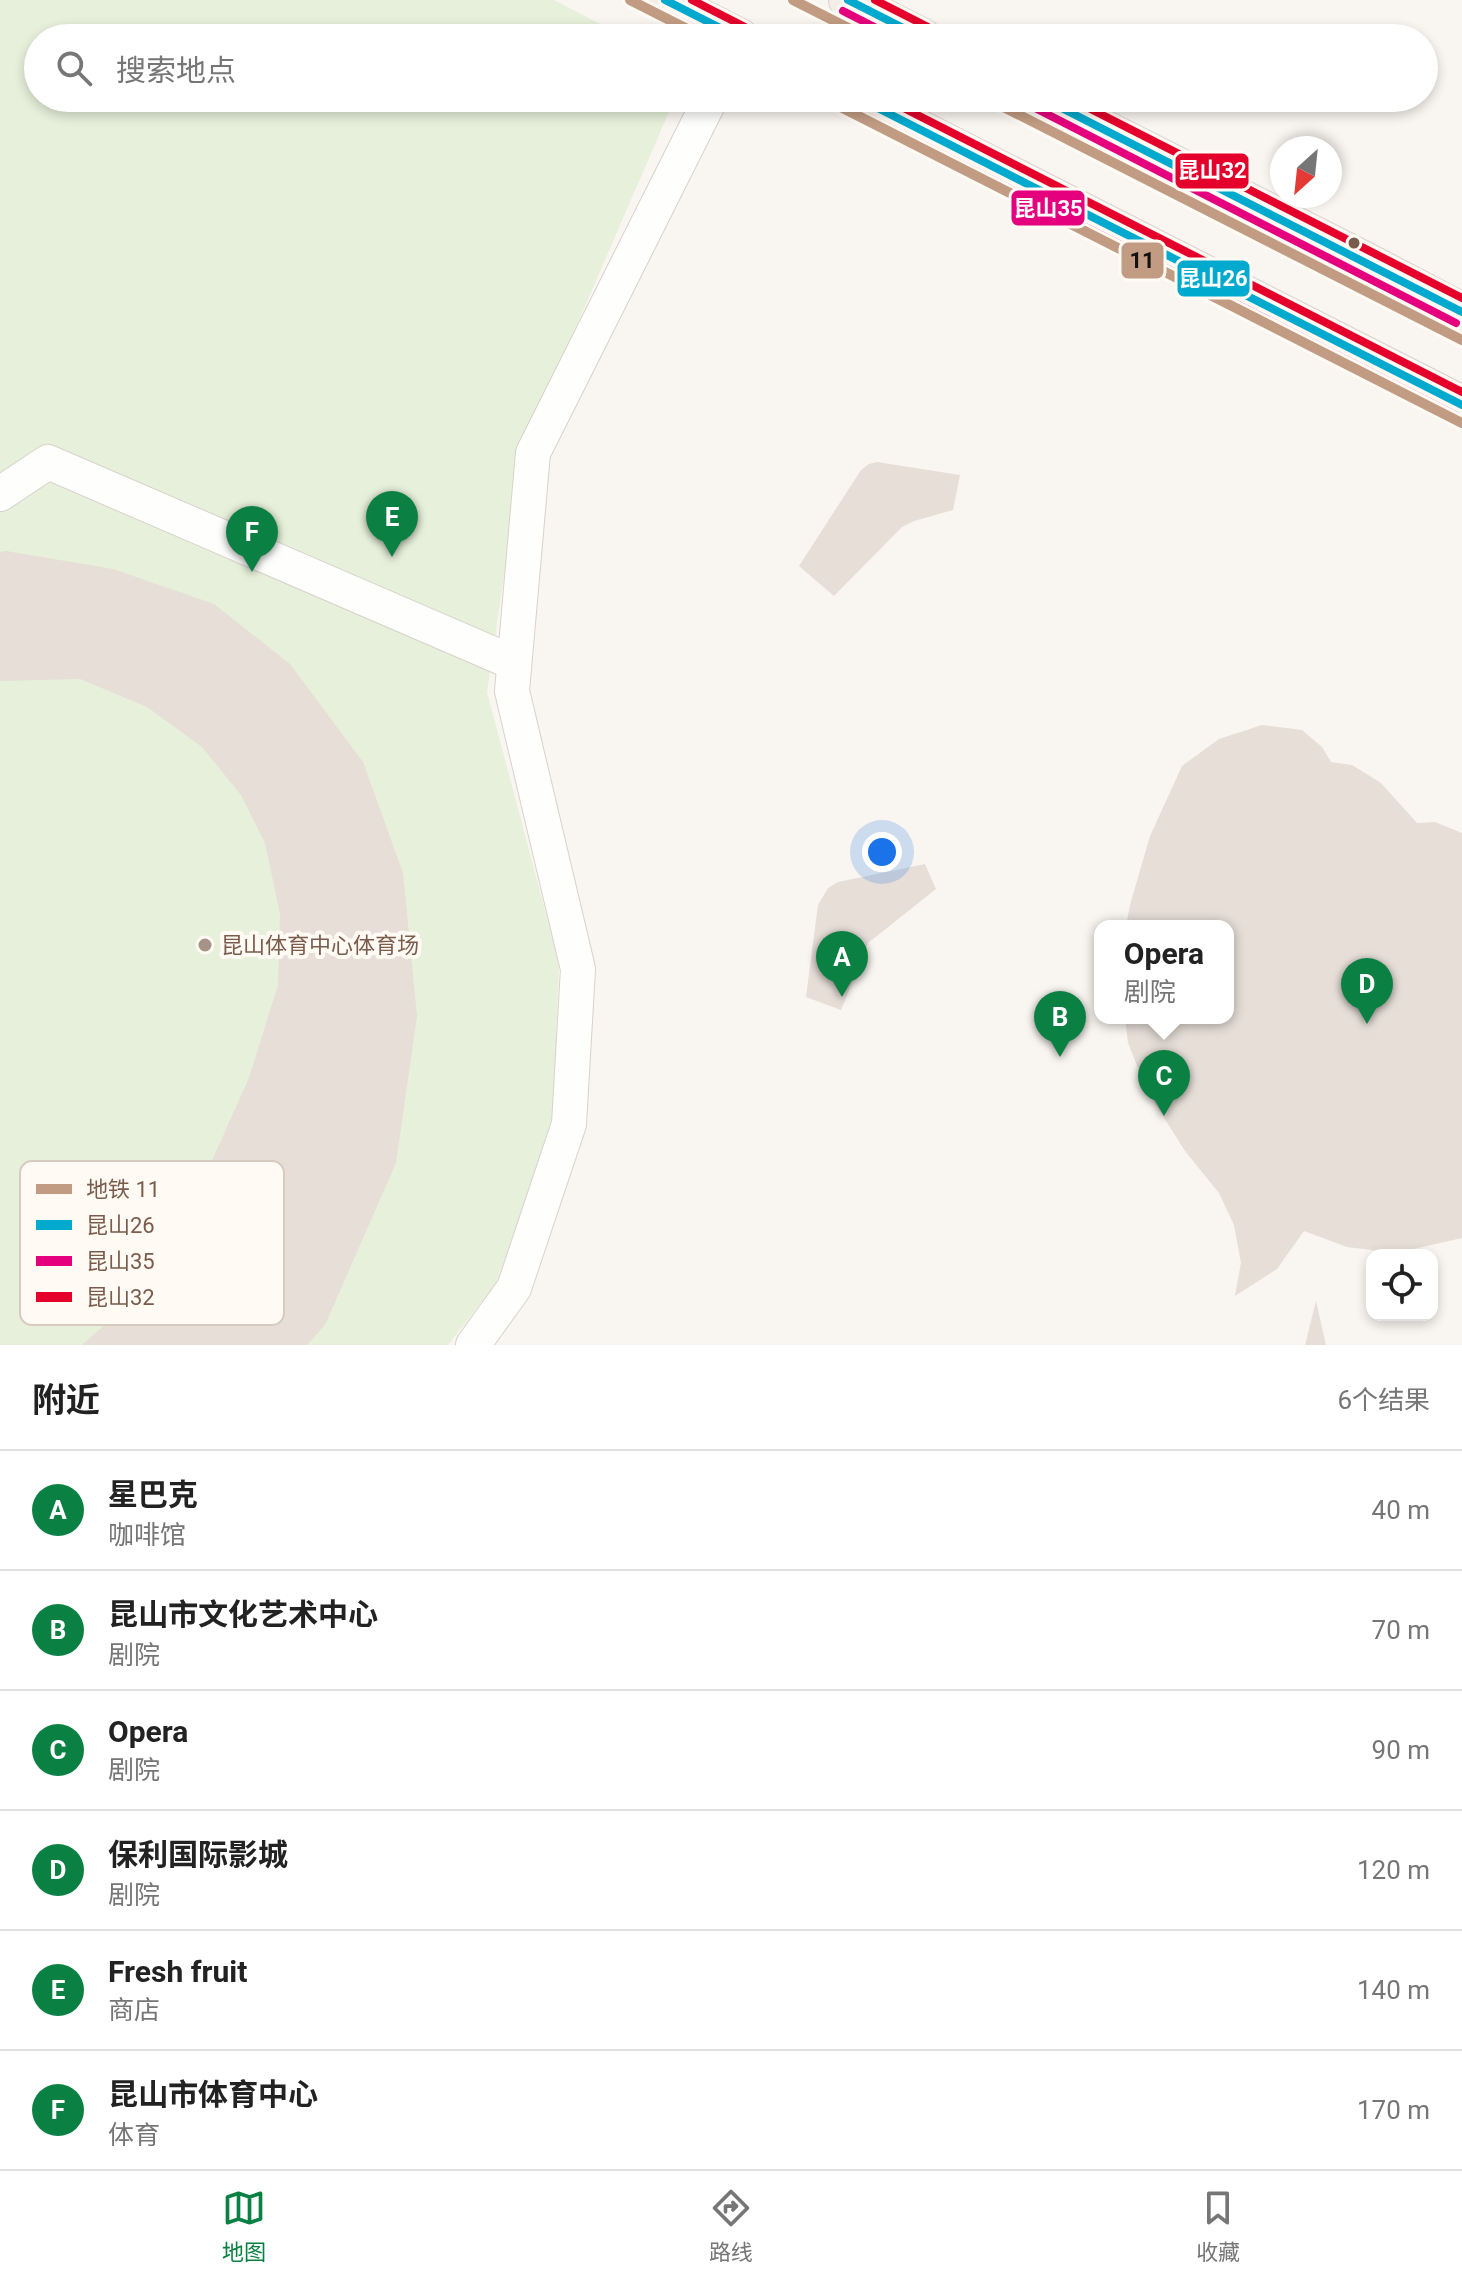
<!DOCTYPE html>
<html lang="zh">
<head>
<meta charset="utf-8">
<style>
	:root { --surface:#fff; --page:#f6f6f6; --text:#222; --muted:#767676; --line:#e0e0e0; --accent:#0b8043 }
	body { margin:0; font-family:Roboto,"Noto Sans SC",sans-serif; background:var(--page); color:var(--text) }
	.controls { position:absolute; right:24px; bottom:24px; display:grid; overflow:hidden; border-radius:16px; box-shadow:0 4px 12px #0003 }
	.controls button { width:72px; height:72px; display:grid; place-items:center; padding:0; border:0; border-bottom:2px solid var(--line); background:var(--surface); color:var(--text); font:40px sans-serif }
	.compass { position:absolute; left:1270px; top:136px; width:72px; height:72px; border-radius:50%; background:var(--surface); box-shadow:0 4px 12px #0003; rotate:207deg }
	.you { position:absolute; left:882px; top:852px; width:28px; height:28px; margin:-20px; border:6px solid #fff; border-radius:50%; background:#1a73e8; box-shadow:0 0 0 12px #1a73e833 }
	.badge { display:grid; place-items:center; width:52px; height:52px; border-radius:50%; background:var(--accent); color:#fff; font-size:26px; font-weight:700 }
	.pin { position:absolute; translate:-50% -66px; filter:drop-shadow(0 2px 4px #0008) }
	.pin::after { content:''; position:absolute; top:42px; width:28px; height:24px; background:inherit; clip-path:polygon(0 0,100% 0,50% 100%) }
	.popup { position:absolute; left:1094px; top:920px; width:140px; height:104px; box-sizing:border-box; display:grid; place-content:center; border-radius:16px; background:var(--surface); filter:drop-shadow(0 2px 6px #0005); font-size:26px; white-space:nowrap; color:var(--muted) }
	.popup b { font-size:30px; color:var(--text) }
	.popup::after { content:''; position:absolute; left:50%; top:100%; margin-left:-16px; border:16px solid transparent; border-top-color:var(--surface) }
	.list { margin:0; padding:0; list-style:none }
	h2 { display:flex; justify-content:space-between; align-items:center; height:104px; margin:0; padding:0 32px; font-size:34px }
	h2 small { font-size:26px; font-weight:400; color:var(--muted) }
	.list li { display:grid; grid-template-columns:52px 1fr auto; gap:24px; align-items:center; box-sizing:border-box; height:120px; padding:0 32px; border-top:2px solid var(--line) }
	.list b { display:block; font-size:30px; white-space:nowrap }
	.list p { margin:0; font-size:26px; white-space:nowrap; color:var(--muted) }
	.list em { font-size:26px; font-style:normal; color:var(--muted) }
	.icon { flex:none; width:44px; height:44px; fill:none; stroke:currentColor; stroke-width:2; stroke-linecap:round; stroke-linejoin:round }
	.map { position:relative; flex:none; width:1462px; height:1345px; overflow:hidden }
	.search { position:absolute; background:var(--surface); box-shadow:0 4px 12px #0003; left:24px; right:24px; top:24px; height:88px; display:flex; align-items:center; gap:20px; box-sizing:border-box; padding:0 28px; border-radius:44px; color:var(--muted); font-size:30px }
	.sheet { height:824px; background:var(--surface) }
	nav { display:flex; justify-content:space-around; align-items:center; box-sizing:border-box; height:112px; border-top:2px solid var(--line); background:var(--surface); font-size:22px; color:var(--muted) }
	nav a { display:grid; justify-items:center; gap:4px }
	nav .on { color:var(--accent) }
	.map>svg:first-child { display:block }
	.green { fill:#e7f0db }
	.building { fill:#e6ded7 }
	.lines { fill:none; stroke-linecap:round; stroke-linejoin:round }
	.secondary-casing { stroke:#d9d2cb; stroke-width:36 }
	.primary-casing { stroke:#dad1cc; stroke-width:40 }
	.secondary { stroke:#fefefd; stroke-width:34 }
	.primary { stroke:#f3eee8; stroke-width:38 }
	.bus-1-casing { stroke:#fffaf3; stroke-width:14 }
	.bus-2-casing { stroke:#fffaf3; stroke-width:14 }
	.bus-3-casing { stroke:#fffaf3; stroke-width:14 }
	.bus-1 { stroke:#00a9ce; stroke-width:8 }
	.bus-2 { stroke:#e5007d; stroke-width:8 }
	.bus-3 { stroke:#e4002b; stroke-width:8 }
	.metro-1-casing { stroke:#fffaf3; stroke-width:16 }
	.metro-1 { stroke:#c19c82; stroke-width:10 }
	.bus-dot { fill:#7a5c4d; stroke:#fffaf3; stroke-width:3 }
	.poi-dot { fill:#a69286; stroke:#fffaf3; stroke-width:3 }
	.labels { text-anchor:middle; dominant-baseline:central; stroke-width:8; stroke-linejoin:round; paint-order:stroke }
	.poi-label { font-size:22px; fill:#7a5c4d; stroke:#fffaf3; text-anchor:start }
	.key { fill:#fffaf3; stroke:#d7cbc1; stroke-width:2 }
	.key-label { font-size:22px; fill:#7a5c4d }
	.line-badge { stroke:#fffaf3; stroke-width:3 }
	.badge-label { font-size:22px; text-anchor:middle; font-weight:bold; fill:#fff }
	.pale-badge-label { font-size:22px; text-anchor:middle; font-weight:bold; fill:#111 }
</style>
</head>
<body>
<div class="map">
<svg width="1462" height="1345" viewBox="0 0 1462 1345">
	<rect width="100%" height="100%" fill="#f9f5f0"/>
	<path class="green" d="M0,0H554L627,38H38V98H675L522,452L487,692L559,963L553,1120L496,1283L448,1345H0Z"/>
	<path class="building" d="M877,462L960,475L953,510L914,521L902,527L834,596L799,566L861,470L869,464Z
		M6,551L113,569L214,604L290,664L363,762L403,873L417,1016L396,1163L325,1325L307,1345H82L110,1320L159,1253L210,1165L249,1078L278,985L280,914L265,843L241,795L202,747L147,707L80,679L0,681V552Z
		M1262,725L1302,730L1322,747L1331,762L1352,765L1381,783L1417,823L1435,822L1462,833V1238L1396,1253L1347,1247L1304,1231L1277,1269L1235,1296L1241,1263L1234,1225L1219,1193L1185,1151L1147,1091L1128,1043L1125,1018H1228V926H1126L1130,905L1150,836L1182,766L1219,739Z
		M925,864L936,889L868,943L841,1010L806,997L818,905L828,888L838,882Z
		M1316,1301L1326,1345H1305Z"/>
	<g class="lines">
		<defs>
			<path id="secondary" d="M0,494L48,462L514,663
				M473,1345L514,1288L569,1124L578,969L512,691L533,453L711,98"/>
			<path id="primary" d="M665,0L740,38
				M848,0L923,38
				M858,98L1462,405
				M1042,98L1351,254L1462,312"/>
		</defs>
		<use href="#secondary" class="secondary-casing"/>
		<use href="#primary" class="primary-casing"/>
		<use href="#secondary" class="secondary"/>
		<use href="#primary" class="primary"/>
		<defs>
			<path id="bus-1" d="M665,0L740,38
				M848,0L923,38
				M858,98L1462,405
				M1042,98L1462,312"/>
			<path id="bus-2" d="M660,11L713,38
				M843,11L896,38
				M853,109L1457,416
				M1037,109L1456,323"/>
			<path id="bus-3" d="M692,0L745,27
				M875,0L928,27
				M884,98L1462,392
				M1069,98L1462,298"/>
		</defs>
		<use href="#bus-1" class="bus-1-casing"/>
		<use href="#bus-2" class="bus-2-casing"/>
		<use href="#bus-3" class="bus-3-casing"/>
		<use href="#bus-1" class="bus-1"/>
		<use href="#bus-2" class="bus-2"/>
		<use href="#bus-3" class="bus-3"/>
		<defs>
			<path id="metro-1" d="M630,0L705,38
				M793,0L868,38
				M823,98L1462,423
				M986,98L1462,340"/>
		</defs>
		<use href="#metro-1" class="metro-1-casing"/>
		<use href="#metro-1" class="metro-1"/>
	</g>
	<circle class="bus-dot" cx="1354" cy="243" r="7"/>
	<circle class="poi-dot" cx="205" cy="945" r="8"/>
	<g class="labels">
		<g class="poi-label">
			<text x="221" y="945">昆山体育中心体育场</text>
		</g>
	</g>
	<rect x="20" y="1161" width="264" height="164" rx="12" class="key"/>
	<rect x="36" y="1184" width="36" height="10" fill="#c19c82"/>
	<rect x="36" y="1220" width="36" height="10" fill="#00a9ce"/>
	<rect x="36" y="1256" width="36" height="10" fill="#e5007d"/>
	<rect x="36" y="1292" width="36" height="10" fill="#e4002b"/>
	<g class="key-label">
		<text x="86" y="1197">地铁 11</text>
		<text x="86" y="1233">昆山26</text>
		<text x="86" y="1269">昆山35</text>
		<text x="86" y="1305">昆山32</text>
	</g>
	<g class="line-badge">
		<rect x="1174" y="152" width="76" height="38" rx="8" fill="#e4002b"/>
		<rect x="1010" y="189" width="76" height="38" rx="8" fill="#e5007d"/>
		<rect x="1120" y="241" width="45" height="39" rx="8" fill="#c19c82"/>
		<rect x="1176" y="259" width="75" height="39" rx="8" fill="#00a9ce"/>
	</g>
	<g class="badge-label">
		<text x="1212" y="178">昆山32</text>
		<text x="1048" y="216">昆山35</text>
		<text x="1213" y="286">昆山26</text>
	</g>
	<g class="pale-badge-label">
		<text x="1142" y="268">11</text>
	</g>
</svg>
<div class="controls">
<button><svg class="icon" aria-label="locate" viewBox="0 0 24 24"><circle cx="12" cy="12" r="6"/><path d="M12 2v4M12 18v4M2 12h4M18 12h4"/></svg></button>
</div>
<svg class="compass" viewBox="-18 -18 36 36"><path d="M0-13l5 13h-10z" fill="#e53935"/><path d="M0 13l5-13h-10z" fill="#767676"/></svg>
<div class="you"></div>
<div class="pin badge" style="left:842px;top:997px">A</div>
<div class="pin badge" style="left:1060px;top:1057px">B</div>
<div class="pin badge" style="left:1164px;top:1116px">C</div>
<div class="popup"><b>Opera</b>剧院</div>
<div class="pin badge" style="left:1367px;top:1024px">D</div>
<div class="pin badge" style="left:392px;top:557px">E</div>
<div class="pin badge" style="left:252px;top:572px">F</div>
<div class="search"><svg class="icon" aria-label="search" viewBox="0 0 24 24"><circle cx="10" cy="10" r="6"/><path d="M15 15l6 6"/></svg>搜索地点</div>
</div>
<section class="sheet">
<h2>附近<small>6个结果</small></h2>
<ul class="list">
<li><span class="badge">A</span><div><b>星巴克</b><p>咖啡馆</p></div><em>40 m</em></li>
<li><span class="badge">B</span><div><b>昆山市文化艺术中心</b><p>剧院</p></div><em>70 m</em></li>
<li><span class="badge">C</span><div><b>Opera</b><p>剧院</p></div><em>90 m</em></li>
<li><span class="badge">D</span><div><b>保利国际影城</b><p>剧院</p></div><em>120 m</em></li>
<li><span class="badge">E</span><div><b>Fresh fruit</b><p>商店</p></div><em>140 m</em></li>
<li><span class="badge">F</span><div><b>昆山市体育中心</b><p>体育</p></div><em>170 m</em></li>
</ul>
</section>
<nav>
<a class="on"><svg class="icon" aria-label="map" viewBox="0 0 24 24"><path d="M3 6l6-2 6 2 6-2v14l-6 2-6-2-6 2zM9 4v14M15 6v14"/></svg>地图</a>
<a><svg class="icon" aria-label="directions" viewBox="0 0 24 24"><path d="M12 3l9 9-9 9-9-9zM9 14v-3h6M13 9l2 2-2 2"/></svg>路线</a>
<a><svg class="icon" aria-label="saved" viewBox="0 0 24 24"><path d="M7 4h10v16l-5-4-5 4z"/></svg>收藏</a>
</nav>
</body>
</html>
